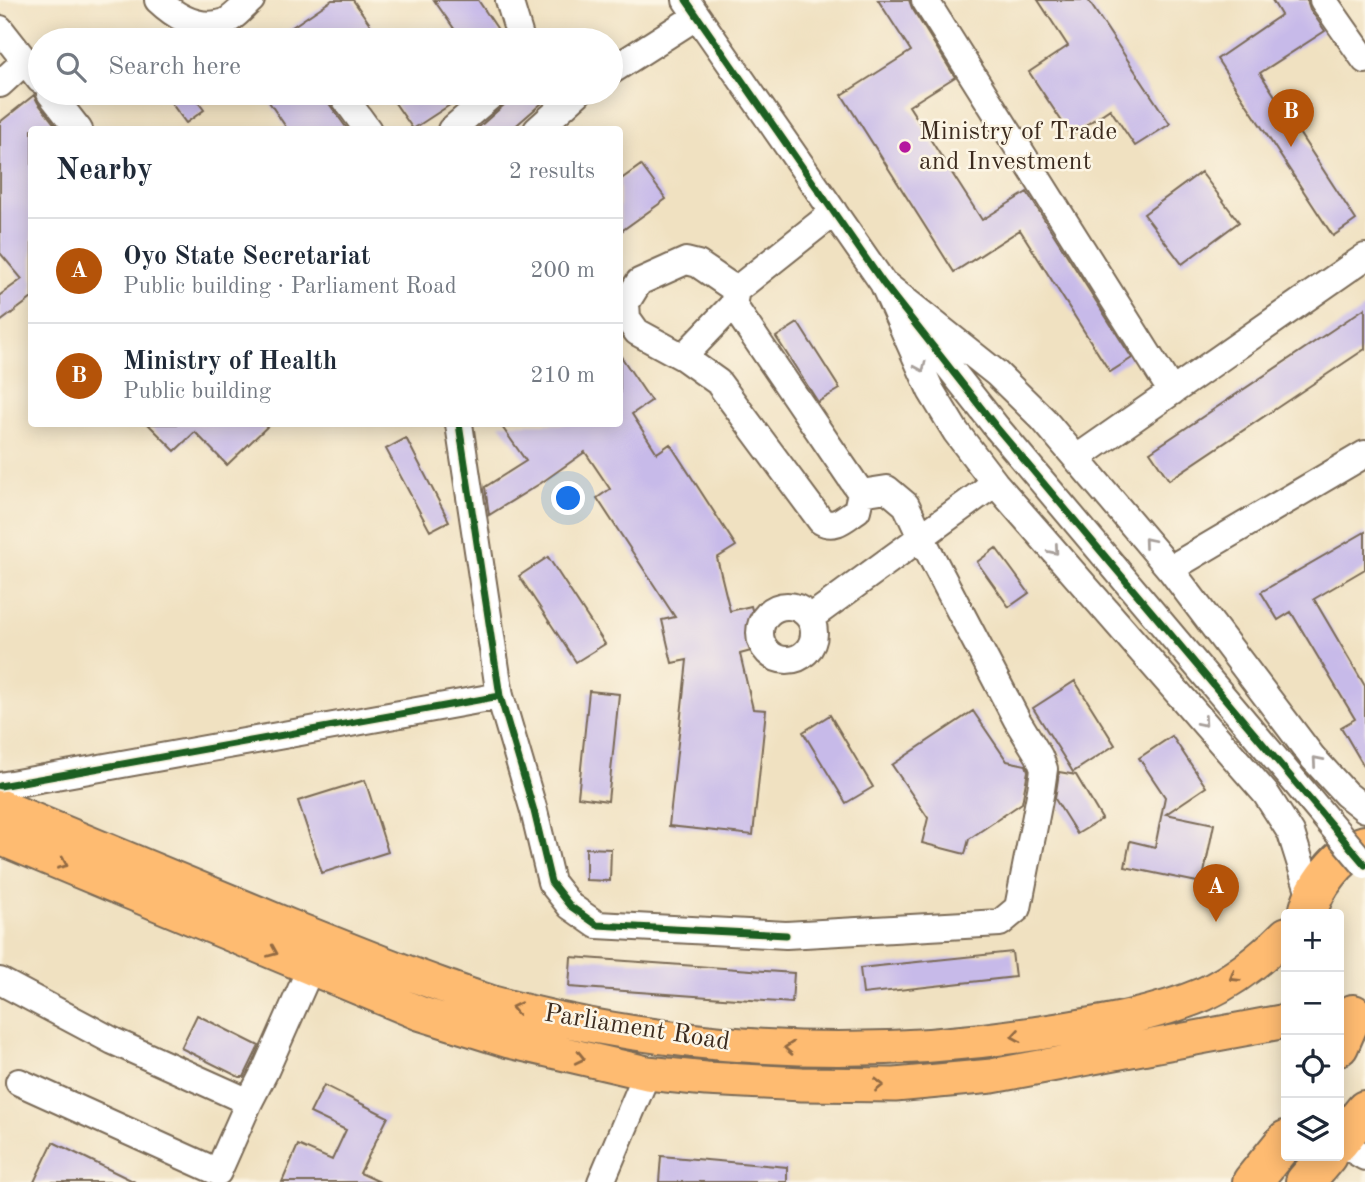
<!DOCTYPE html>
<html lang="en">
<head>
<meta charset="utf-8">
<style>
	:root { --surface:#fff; --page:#f6f6f7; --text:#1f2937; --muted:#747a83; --line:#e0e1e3; --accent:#b45309 }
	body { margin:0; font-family:"Old Standard TT",serif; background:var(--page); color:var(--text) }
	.controls { position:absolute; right:21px; bottom:21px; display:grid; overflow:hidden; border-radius:7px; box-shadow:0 4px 18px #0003 }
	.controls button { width:63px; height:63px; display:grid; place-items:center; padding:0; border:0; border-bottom:2px solid var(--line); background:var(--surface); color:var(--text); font:35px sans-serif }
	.you { position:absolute; left:569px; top:499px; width:24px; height:24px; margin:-18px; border:5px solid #fff; border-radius:50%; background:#1a73e8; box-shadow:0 0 0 10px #1a73e833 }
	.badge { display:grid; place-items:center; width:46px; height:46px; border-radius:50%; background:var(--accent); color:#fff; font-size:23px; font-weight:700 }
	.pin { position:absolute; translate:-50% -58px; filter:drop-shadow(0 2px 4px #0008) }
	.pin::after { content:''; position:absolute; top:37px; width:24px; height:21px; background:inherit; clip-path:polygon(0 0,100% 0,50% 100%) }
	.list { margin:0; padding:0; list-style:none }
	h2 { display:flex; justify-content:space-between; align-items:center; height:91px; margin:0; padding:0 28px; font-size:30px }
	h2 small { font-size:23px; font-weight:400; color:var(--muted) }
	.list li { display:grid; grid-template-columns:46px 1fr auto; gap:21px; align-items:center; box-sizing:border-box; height:105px; padding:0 28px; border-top:2px solid var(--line) }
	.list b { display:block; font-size:26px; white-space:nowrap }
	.list p { margin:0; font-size:23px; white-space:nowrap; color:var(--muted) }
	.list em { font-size:23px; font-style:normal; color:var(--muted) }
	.icon { flex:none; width:38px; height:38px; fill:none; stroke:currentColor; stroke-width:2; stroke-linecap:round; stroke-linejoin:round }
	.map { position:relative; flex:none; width:1365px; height:1182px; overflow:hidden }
	.search { position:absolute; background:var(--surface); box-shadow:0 4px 18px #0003; left:28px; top:28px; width:595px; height:77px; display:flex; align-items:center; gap:18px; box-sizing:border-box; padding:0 24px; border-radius:38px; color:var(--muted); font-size:26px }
	.panel { position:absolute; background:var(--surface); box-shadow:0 4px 18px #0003; left:28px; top:126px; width:595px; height:301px; border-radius:7px }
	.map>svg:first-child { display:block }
	.building { fill:#c7bae9 }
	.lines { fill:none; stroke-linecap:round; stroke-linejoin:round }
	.minor-casing { stroke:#7a6a57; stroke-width:30 }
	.major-casing { stroke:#7a6a57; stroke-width:37 }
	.highway-casing { stroke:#7a6a57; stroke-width:42 }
	.minor { stroke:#fff; stroke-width:26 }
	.major { stroke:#febb71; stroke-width:33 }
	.highway { stroke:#febb71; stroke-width:38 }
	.minor-bridge-casing { stroke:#7a6a57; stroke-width:30; stroke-linecap:butt }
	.minor-bridge { stroke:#fff; stroke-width:26 }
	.cycleway-casing { stroke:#fcf5e5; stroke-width:11 }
	.cycleway { stroke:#1b5e20; stroke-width:7 }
	.oneway { stroke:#a79f9a }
	.oneway2 { stroke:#936b43 }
	.poi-dot { fill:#b5179e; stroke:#fcf5e5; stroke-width:2.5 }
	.labels { text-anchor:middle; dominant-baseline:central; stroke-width:5; stroke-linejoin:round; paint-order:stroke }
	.poi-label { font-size:26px; fill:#3b2a1e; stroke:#fcf5e5; text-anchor:start }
	.street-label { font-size:26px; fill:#3b2a1e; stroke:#fcf5e5 }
</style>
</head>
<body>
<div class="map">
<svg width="1365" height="1182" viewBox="0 0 1365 1182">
	<rect width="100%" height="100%" fill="#fcf5e5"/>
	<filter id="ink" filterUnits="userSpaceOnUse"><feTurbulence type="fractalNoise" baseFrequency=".0143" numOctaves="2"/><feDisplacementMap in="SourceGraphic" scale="14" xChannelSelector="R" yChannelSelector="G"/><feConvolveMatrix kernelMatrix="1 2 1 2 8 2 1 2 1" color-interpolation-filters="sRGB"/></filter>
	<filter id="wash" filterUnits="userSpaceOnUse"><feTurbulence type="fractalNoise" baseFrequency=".00686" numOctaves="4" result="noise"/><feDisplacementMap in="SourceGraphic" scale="28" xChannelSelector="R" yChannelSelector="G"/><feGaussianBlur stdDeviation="1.57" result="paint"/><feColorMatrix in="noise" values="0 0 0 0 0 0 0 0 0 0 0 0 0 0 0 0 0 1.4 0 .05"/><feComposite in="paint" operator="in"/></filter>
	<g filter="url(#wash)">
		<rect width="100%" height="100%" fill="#f0e1c1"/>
		<g id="blocks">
			<path class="building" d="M332,0H353L381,40H343L335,29L318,40H273Z
				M434,0H478L505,40H462Z
				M878,0H909L912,8L955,77L909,106L982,220L1027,192L1132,358L1110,372L1020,230L954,272L842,95L911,51Z
				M1038,0H1088L1170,124L1135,146L1110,109L1071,135L1029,72L1068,46Z
				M1272,0H1307L1310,9L1325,31L1260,73L1356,220L1333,236L1217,59L1281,15Z
				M164,93H191L204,110L186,123Z
				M263,93H326L328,102L348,130H288Z
				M388,93H470L457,104L456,101L413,129Z
				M509,93H533L542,103L511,130H479L478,128L505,104L509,99Z
				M34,95L38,103L59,130H32V298L0,322V295L22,279L0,253V122Z
				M641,165L666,199L620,232V180Z
				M1201,172L1239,222L1182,264L1144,214Z
				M1365,308V349L1169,480L1150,452Z
				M798,323L840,389L818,402L776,337Z
				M620,355L651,401L632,414L657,453L670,444L736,546L717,558L730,611L751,606L762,648L740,654L753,709L766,710L753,835L669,826L687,660L672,663L662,620L675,617L597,498L610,489L585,452L541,483L489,515L485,487L526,461L500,424H620Z
				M148,424H270L227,465L195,432L175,451Z
				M406,438L449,521L430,531L386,449Z
				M1365,532V569L1314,599L1365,686V768L1341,727L1355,719L1291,612L1278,620L1261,592Z
				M996,548L1029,593L1009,607L977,562Z
				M548,557L605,644L576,662L519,576Z
				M1075,681L1115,745L1073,772L1033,708Z
				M589,691L619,694L608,801L578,797Z
				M973,711L1007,761L1026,765L1028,771L1022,803L969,839L965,854L922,843L928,818L892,765Z
				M830,715L873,787L846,803L803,732Z
				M1172,736L1206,787L1166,814L1214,824L1202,883L1125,867L1130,841L1155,847L1165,797L1139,758Z
				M1059,772L1076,775L1102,819L1077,834L1055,799Z
				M365,780L388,852L322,873L298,801Z
				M586,848L611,849L610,881L586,880Z
				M1012,952L1015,977L863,994L860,968Z
				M571,957L794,973L792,1003L569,987Z
				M197,1015L259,1046L244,1077H239L181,1048Z
				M324,1085L388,1117L360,1173L380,1182H282L298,1145L332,1160L346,1130L310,1113Z
				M53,1142L135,1182H34Z
				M661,1156L787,1167V1182H659Z"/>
		</g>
	</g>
	<g filter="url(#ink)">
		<use href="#blocks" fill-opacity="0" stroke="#7a6a57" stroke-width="2"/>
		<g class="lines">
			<defs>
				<path id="minor" d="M158,0C176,17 199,31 225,22C234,18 243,7 251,0
					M509,0L521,40
					M686,0L883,283L997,428
					M925,0L1172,392
					M1323,0L1365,60
					M0,29L40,80
					M611,71L697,16
					M0,84L25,61
					M50,93L79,130
					M341,93L368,130
					M451,130L494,93
					M537,130L578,93
					M883,283L931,391L956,432L995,483L1266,794L1291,833L1312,900
					M887,286L996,373L1043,419L1170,569L1313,758L1346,794L1365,809
					M736,290L698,264L686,261L639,282L626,303L627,318L637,332L683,357L718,382L821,521C835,529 845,518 857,510L861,493L733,305L736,290L834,212
					M683,357L733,305
					M459,424L500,696L534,811L551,882L570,906L597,925L786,935L1000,923L1018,908L1041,790L1044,769L1039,756L1017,720L921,537L906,505L887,489L861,493
					M1077,458L1365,257
					M1170,569L1365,454
					M760 633a27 27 0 1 1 54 0a27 27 0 1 1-54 0Z
					M810,618L995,483
					M0,786L500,696
					M0,981L113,1041L249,1102L265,1071L311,967
					M19,1082L218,1172L249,1102
					M1339,1142L1365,1157
					M601,1182L647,1073"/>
				<path id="major" d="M0,806C96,846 193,886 289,926C340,946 390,967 441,985C458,991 476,998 493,1003C668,1050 853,1061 1032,1034C1090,1025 1150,1017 1204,994C1235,980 1263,957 1286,934
					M0,838L419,1013L509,1041L647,1073L706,1079L802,1084L895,1085L992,1076L1286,1021"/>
				<path id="highway" d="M1308,914C1312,889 1340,852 1365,845
					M1339,1046L1353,1014
					M1339,1142L1365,1110
					M1252,1182L1286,1140
					M1305,1182L1327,1156"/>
			</defs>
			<use href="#minor" class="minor-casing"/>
			<use href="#major" class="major-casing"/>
			<use href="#highway" class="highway-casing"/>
			<use href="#minor" class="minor"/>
			<use href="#major" class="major"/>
			<use href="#highway" class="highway"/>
			<defs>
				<path id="minor-bridge" d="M997,428L1365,865"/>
			</defs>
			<use href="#minor-bridge" class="minor-bridge-casing"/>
			<use href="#minor-bridge" class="minor-bridge"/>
			<defs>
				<path id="cycleway" d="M686,0L883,283L997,428L1365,865
					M459,424L500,696L534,811L551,882L570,906L597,925L786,935
					M0,786L500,696"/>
			</defs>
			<use href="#cycleway" class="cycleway-casing"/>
			<use href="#cycleway" class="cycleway"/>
		</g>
		<defs><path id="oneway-chevron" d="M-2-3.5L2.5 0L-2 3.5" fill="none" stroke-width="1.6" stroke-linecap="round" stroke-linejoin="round" transform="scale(1.75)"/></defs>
		<g class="oneway">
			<use href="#oneway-chevron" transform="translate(921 367) rotate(66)"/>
			<use href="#oneway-chevron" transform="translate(1148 542) rotate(-130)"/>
			<use href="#oneway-chevron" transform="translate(1054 550) rotate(49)"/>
			<use href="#oneway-chevron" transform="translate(1203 722) rotate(49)"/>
			<use href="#oneway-chevron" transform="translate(1317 761) rotate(-131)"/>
		</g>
		<g class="oneway2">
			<use href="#oneway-chevron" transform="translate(63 864) rotate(23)"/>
			<use href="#oneway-chevron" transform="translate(273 952) rotate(23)"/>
			<use href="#oneway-chevron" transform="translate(1234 977) rotate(149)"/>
			<use href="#oneway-chevron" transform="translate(516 1008) rotate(-167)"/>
			<use href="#oneway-chevron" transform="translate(1016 1036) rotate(171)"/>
			<use href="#oneway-chevron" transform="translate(789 1048) rotate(-176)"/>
			<use href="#oneway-chevron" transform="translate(580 1058) rotate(13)"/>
			<use href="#oneway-chevron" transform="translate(879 1085)"/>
		</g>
	</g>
	<circle class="poi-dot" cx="905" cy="147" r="7"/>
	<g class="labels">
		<g class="poi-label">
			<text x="919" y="132">Ministry of Trade<tspan x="919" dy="30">and Investment</tspan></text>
		</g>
		<g class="street-label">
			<text transform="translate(637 1028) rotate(9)">Parliament Road</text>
		</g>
	</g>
</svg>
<div class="controls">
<button>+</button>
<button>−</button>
<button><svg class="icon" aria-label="locate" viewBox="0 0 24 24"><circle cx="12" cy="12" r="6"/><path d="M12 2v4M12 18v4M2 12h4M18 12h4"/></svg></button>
<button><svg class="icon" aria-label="layers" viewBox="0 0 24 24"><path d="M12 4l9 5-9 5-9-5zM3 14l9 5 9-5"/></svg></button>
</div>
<div class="you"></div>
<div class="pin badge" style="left:1216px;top:922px">A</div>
<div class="pin badge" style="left:1291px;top:147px">B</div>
<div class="search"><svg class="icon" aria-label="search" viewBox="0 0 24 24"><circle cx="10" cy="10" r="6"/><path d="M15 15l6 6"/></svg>Search here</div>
<section class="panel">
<h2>Nearby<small>2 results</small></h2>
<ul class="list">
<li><span class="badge">A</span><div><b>Oyo State Secretariat</b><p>Public building · Parliament Road</p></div><em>200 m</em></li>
<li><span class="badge">B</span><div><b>Ministry of Health</b><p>Public building</p></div><em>210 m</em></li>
</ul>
</section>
</div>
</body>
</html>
